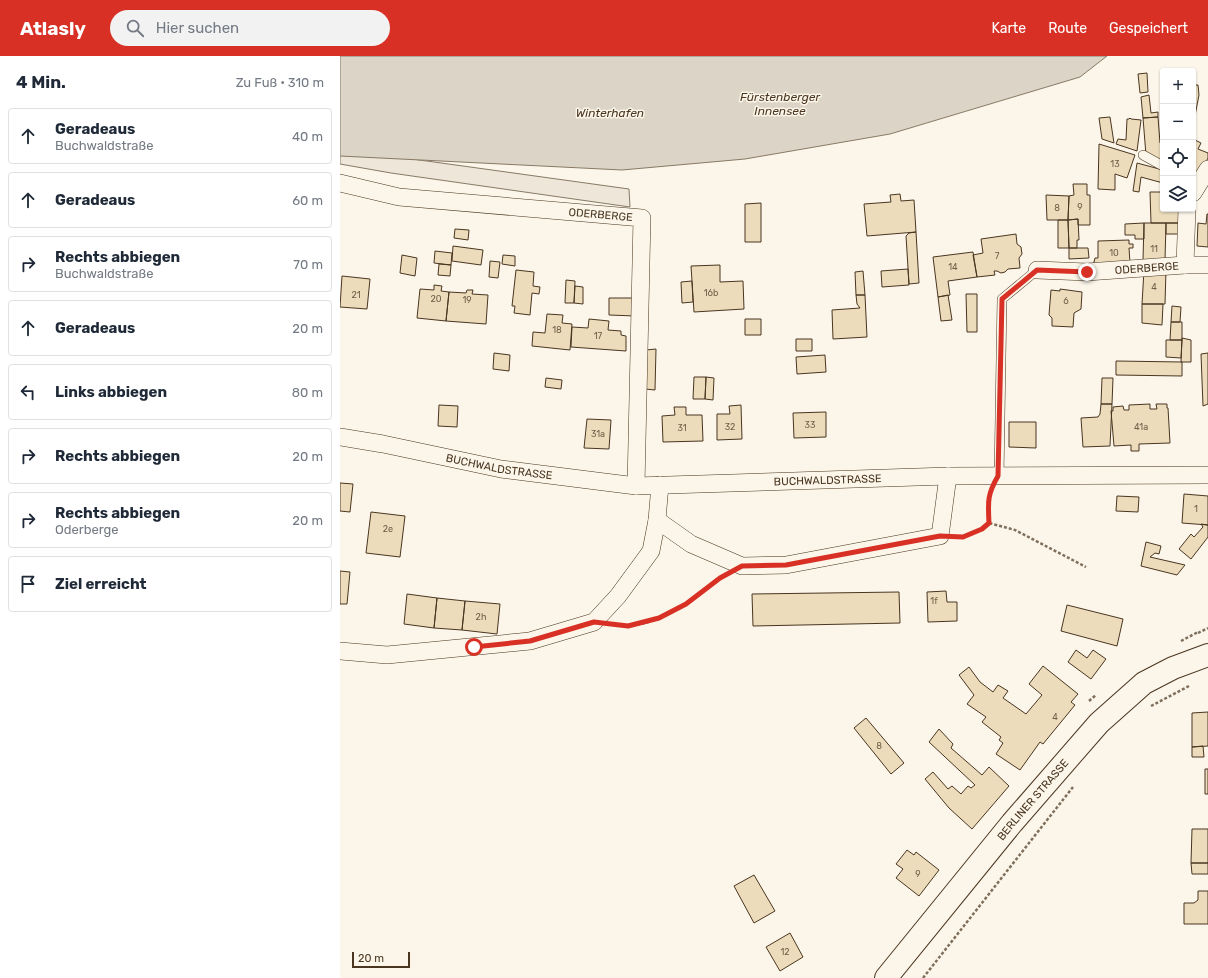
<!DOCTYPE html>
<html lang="de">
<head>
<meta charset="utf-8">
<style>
	:root { --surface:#fff; --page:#f2f2f3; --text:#1f2937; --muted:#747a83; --line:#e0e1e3; --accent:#d93025 }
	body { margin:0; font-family:Rubik,sans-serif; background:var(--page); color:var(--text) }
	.controls { position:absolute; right:12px; top:12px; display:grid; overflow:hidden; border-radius:4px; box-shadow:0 1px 3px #0004 }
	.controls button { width:36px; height:36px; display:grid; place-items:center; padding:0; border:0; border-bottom:1px solid var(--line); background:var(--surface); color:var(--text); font:20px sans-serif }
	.scale { position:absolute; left:12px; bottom:10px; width:58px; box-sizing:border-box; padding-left:4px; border:2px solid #4a3520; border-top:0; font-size:11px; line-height:14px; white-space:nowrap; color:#4a3520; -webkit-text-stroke:3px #fbf6e9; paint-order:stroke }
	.stop { position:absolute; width:12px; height:12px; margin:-9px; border:3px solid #d93025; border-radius:50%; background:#fff }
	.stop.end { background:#d93025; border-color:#fff; box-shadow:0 1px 4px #0008 }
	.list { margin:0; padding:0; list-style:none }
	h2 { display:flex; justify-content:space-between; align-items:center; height:52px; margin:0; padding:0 16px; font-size:17px }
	h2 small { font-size:13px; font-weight:400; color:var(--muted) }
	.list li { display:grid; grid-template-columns:26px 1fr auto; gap:12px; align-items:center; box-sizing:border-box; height:56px; margin:0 8px 8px; padding:0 8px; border:1px solid var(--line); border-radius:4px }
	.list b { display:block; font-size:15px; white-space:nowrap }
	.list p { margin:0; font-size:13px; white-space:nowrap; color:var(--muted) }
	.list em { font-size:13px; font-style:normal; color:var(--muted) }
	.icon { flex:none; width:22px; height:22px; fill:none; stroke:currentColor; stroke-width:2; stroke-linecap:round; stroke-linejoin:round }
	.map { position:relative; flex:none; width:868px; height:922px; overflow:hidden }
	header { display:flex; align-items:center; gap:24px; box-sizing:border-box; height:56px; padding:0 20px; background:var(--accent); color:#fff }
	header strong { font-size:19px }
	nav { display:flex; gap:22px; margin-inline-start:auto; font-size:14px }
	.search { width:280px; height:36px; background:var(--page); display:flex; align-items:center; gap:10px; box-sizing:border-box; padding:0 14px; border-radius:22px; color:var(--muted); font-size:15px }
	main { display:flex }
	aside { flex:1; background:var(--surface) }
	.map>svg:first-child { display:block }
	.green { fill:#ede6d9; stroke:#887966 }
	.water { fill:#dcd4c6; stroke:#887966 }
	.building { fill:#ecdcbc; stroke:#4a3520 }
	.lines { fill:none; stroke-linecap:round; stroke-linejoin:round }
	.lane-casing { stroke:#4a3520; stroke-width:10 }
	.street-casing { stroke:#4a3520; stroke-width:18 }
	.secondary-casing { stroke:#4a3520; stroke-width:24 }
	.path { stroke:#7f6f5c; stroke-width:2.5; stroke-dasharray:3 2; stroke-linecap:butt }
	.lane { stroke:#fbf6e9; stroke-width:9 }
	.street { stroke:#fbf6e9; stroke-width:17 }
	.secondary { stroke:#fbf6e9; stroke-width:22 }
	.route { stroke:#d93025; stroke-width:5 }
	.labels { text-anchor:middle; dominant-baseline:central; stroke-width:3; stroke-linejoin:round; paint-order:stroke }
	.number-label { font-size:9px; fill:#725f47 }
	.street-label { font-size:11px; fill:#4a3520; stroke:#fbf6e9 }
	.water-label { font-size:12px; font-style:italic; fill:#4a3520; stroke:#fbf6e9 }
</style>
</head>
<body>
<header>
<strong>Atlasly</strong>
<div class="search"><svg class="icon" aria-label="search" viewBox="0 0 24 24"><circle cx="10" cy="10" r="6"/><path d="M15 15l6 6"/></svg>Hier suchen</div>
<nav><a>Karte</a><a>Route</a><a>Gespeichert</a></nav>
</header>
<main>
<aside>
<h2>4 Min.<small>Zu Fuß · 310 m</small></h2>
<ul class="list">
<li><svg class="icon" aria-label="ahead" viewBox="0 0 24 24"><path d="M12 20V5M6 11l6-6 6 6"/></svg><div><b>Geradeaus</b><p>Buchwaldstraße</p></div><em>40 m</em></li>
<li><svg class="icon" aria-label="ahead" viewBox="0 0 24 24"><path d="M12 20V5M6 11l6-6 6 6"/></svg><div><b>Geradeaus</b></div><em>60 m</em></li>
<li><svg class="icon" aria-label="right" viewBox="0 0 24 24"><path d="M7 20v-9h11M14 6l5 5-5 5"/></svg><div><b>Rechts abbiegen</b><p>Buchwaldstraße</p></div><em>70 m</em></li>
<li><svg class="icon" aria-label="ahead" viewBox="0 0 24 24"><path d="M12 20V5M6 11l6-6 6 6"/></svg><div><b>Geradeaus</b></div><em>20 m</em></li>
<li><svg class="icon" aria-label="left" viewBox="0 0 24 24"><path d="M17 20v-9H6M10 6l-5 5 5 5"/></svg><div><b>Links abbiegen</b></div><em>80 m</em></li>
<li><svg class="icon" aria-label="right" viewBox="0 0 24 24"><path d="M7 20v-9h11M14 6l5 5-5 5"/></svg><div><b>Rechts abbiegen</b></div><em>20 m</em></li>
<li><svg class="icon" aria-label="right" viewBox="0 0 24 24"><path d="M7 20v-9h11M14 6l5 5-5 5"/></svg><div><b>Rechts abbiegen</b><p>Oderberge</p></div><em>20 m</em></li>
<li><svg class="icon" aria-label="arrive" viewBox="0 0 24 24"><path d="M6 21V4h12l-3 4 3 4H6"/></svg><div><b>Ziel erreicht</b></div></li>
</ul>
</aside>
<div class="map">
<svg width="868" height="922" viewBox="0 0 868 922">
	<rect width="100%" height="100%" fill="#fbf6e9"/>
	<path class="green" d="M0,93L289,133L290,151L51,117L0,108Z"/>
	<path class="water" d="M0,0H767L740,21L550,78L405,103L282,114L0,100Z"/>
	<path class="building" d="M807,17L808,36L800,37L798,18Z
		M853,29H858L859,39L853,70Z
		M809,39L811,57L818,56V61L803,62L801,41Z
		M770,61L774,87L762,83L759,62Z
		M818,61L820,87L823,88V105L806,99L803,62Z
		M790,62L791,63L801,64L797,95L776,88L778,83L786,84L787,63H789Z
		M853,83L861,87L858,93L868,97V102L858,122L853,119Z
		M759,88L795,99L787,122L775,118V134L758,133Z
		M797,107L823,114V127L801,121L799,136L793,135Z
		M733,128H747V139H750V169H738V163L728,164L729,140L734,139Z
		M810,136H823V153H839V167H811Z
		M560,138L561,145L574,144L576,176L527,180L524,148L551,146L550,139Z
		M706,139L729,140L728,164H707Z
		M421,147V186H405V148Z
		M867,158H868V191L857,190L858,167L866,168Z
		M738,163L739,184H737V192H729L728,164Z
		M718,164H728L729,192H718Z
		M804,167H826L825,204H803Z
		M804,167V183H795V179H785V168Z
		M826,167H839L840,178H826Z
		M115,173L129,174L128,184L114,182Z
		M576,176L579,227L569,228L566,180L569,177Z
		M676,178L677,188L681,191L682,198L679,202L680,212L668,213L665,216L661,217L657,215H654L655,219L637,221L633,199L643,197L641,183Z
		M789,184V188H793V192H789L790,207L753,210L755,202H758V185Z
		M113,190L143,194L141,209L112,205Z
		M729,192H748L749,202L729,203Z
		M95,195L112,197L111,209L94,207Z
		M633,196L637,221L608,225L610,239L598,241L593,201Z
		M62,199L77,202L75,220L60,217Z
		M163,199L175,200V210L162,208Z
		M150,205L160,206L158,222L149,221Z
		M99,208L111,209L110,220L98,219Z
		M380,209V226L403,225L404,253L354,256L351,210Z
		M568,213L569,229L542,231L541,215Z
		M176,214L194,216L193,230L200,231L199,238L192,237L190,259L174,257L175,250H172Z
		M804,214H826L825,248H802Z
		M523,215L525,239H516L515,216Z
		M2,220L30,223L27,253L0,251Z
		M226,224L235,225L234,247H225Z
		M352,225L353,246L342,247L341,226Z
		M94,229L102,230L101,235L109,236L106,265L77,262L80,233L94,234Z
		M235,230L243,231V248L234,247Z
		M720,233L742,236L741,253L734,257L733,271L712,270V262L709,259L711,234L720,235Z
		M127,234H133L132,238L148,239L146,268L106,265L109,236L126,237Z
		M626,238H637V276H627Z
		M516,239H525L527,281L493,283L492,254L520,252L517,248Z
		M608,239L612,264L601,265L598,241Z
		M269,242H295V260L269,259Z
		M802,248H823L822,269L802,267Z
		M832,250L841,251L840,266H831Z
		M207,258L223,259L222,267L232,268L230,294L192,290L193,276L205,277Z
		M249,263L269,265L268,274L281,275V279L286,280V295L231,291L232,271L248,272Z
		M405,263H421V279H405Z
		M831,266H842V284H830Z
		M842,282L851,284V306H841Z
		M456,283H472V295H456Z
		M826,284H842L841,302L826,301Z
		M316,293L315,334L305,333L306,294Z
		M154,297L170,299L169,315L153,313Z
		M868,297V348L863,350L861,298Z
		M485,299L486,316L457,318L456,301Z
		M776,305L842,306V320L776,319Z
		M354,321H366L365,343H353Z
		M366,321L374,322L373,344L365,343Z
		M206,322L222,324L221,333L205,331Z
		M762,322H773L772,348H761Z
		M761,348H772L770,390L743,391L741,362L758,361L760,358Z
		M810,348V353H817L816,348H827V352H828L830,387L799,388V395H791V389L774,390L771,355H773V351L783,350L784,354H789V349Z
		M99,349L118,350L117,371L98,370Z
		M401,349L402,383L377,384V358H390L389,350Z
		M334,351H346V359H362L363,385L323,386L322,360L335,359Z
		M486,356V381L454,382L453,357Z
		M247,363L271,364L269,393L244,392Z
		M669,366H696V392L669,391Z
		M0,427L13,428L10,456L0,455Z
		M844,438L868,440V469L842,467Z
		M777,440L799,441L798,456L776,455Z
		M31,456L65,460L60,501L26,497Z
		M861,468L868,469V481L851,503L839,493L851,478L854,481L863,471Z
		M806,486L821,490L819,498L815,497L810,501L845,509L837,519L801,510Z
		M0,515L10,516L7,548H0Z
		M606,535L607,546H617V565L588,566L587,536Z
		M559,536L560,567L413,570L412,538Z
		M67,538L97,542L94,572L64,568Z
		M97,542L125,545L122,574L94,572Z
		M125,545L160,548L157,578L122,574Z
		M727,549L783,563L777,590L721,575Z
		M736,594L747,602L753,594L766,603L751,623L728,606Z
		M703,610L738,638L731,646L735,649L703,688L700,686L680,714L656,698L663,687L659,684L661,681L642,666L646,661L627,648L634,639L619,619L629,611L640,626L653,636L658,629L668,635L663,642L686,658L702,639L689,628Z
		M868,656V690L852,691V657Z
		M526,662L564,707L551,718L514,672Z
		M599,673L613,688L611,692L642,719L649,711L669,730L632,773L609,752L585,723L593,716L608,733L612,730L621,738L628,730L631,732L635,729L589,686Z
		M863,690L864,701H852V691Z
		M865,713H868V738H865Z
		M852,773H868V807H851Z
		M567,794L574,799L576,796L599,814L579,840L556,822L563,813L556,808Z
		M851,807H868V818H852Z
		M414,819L435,855L414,867L394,830Z
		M858,835H868V868H844V847H854L858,844Z
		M450,877L463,901L440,915L426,891Z"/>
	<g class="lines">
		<defs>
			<path id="lane" d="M803,99L823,110
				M659,420L662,243L697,214"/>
			<g id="street">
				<path id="s1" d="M0,127L59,141L302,162L296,430"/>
				<path d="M853,137L868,113"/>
				<path d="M845,209L847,153"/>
				<path id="s2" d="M697,214L747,216L845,209H868"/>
				<path id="s3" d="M0,381L43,388L161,413L296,430L608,420L868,419"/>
				<path d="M317,464L351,488L402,510L446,509L600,480L608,420"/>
				<path d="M0,595L47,599L190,585L254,566L278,540L311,495L317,464L320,429"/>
			</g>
			<g id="secondary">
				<path id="s4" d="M546,922L672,767L759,667L804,627L833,612L868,599"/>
			</g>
		</defs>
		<use href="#lane" class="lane-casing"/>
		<use href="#street" class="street-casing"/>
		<use href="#secondary" class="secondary-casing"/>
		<path class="path" d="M649,467L648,445L650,438
			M618,481C629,481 641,473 649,467L675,474L746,511
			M277,569C301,572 327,561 347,547C359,539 370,529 382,521
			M858,577L868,572
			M841,585L858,576
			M749,645L756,639
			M811,650L849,630
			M583,922L733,731"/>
		<use href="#lane" class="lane"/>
		<use href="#street" class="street"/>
		<use href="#secondary" class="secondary"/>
	</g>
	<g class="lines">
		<path class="route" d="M134,591L190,585L254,566L288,570L319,562L346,548L380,522L402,510L446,509L600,480L623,481L642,473L649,467C648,446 647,439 658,420L662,243L697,214L747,216"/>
	</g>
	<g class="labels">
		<g class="number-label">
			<text x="775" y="108">13</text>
			<text x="740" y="151">9</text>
			<text x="717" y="152">8</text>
			<text x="814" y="193">11</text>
			<text x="774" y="197">10</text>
			<text x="657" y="200">7</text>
			<text x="613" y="211">14</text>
			<text x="814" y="231">4</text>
			<text x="371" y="237">16b</text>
			<text x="16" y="239">21</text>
			<text x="96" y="243">20</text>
			<text x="127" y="244">19</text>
			<text x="726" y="245">6</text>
			<text x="217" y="274">18</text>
			<text x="258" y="280">17</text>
			<text x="470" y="369">33</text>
			<text x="390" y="371">32</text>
			<text x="801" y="371">41a</text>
			<text x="342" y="372">31</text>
			<text x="258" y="378">31a</text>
			<text x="856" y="453">1</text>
			<text x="48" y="473">2e</text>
			<text x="594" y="545">1f</text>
			<text x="141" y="561">2h</text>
			<text x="715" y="661">4</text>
			<text x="539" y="690">8</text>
			<text x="578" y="818">9</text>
			<text x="445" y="896">12</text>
		</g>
		<g class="street-label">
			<text stroke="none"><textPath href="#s1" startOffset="263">ODERBERGE</textPath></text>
			<text stroke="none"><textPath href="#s2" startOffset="110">ODERBERGE</textPath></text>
			<text stroke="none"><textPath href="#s3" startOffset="162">BUCHWALDSTRASSE</textPath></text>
			<text stroke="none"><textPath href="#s3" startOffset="492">BUCHWALDSTRASSE</textPath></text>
			<text stroke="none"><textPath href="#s4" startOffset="231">BERLINER STRASSE</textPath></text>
		</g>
		<g class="water-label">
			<text x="440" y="41">Fürstenberger<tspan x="440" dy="14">Innensee</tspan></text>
			<text x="270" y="57">Winterhafen</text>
		</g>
	</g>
</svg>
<div class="controls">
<button>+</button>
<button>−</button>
<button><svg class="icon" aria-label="locate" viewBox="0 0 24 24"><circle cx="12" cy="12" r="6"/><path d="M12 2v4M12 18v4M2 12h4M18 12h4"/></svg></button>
<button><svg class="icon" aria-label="layers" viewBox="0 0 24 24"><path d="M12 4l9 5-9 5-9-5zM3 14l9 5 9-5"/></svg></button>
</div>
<div class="scale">20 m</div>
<div class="stop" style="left:134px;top:591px"></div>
<div class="stop end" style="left:747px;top:216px"></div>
</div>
</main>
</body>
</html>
